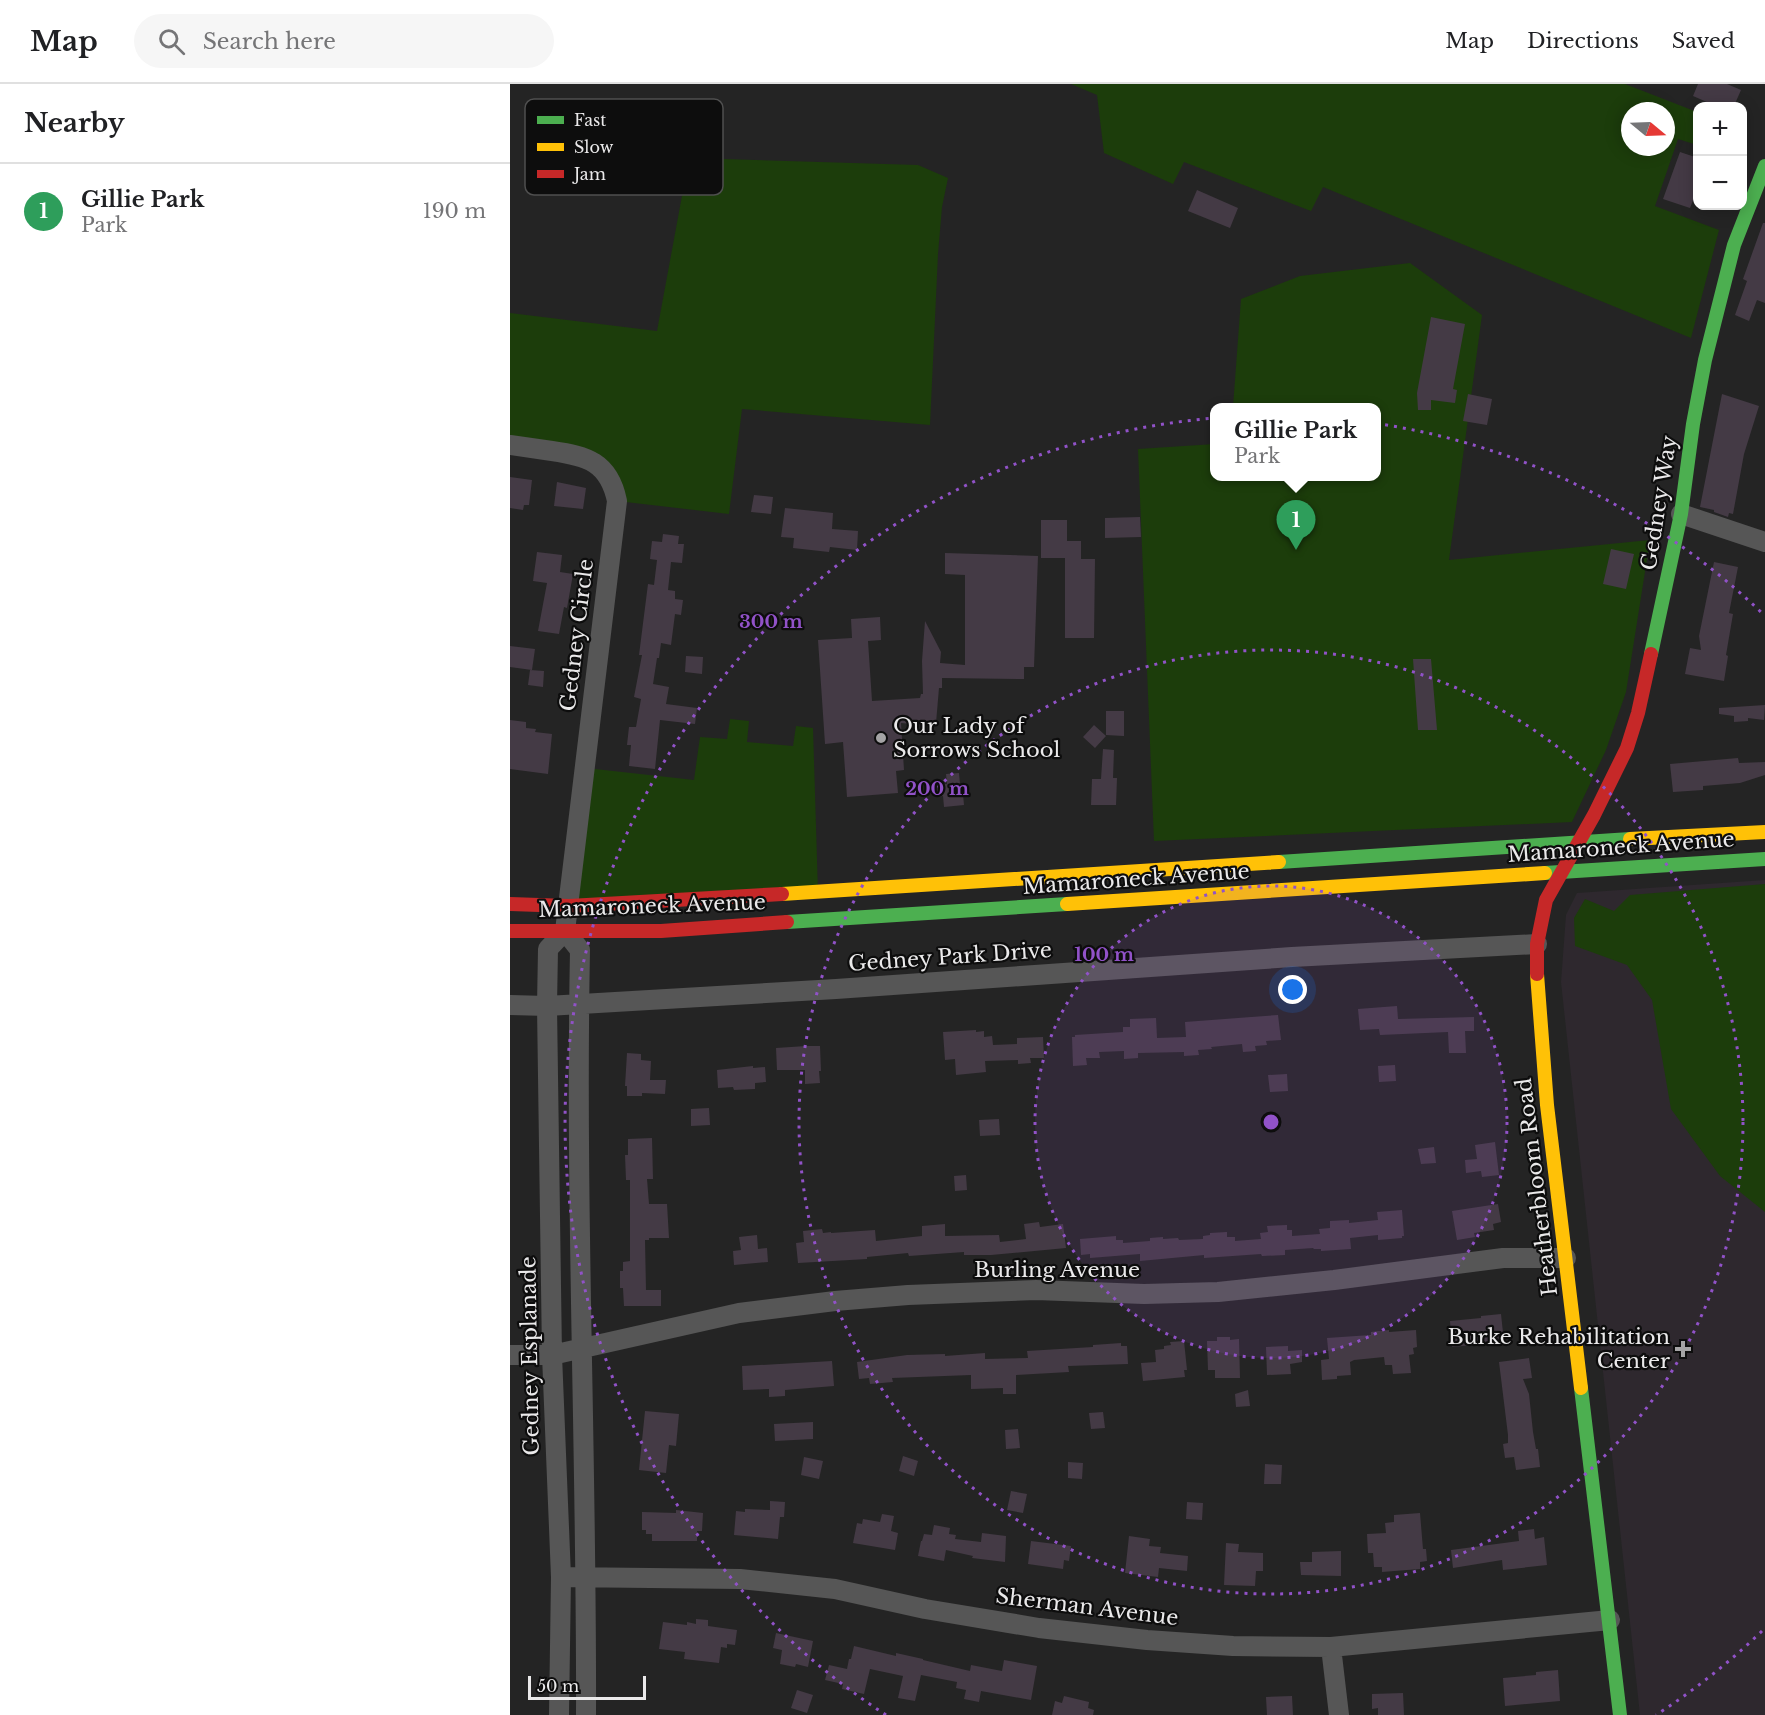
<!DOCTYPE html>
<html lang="en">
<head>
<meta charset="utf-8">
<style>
	:root { --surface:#fff; --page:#f6f6f6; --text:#202124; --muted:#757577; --line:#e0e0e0; --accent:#5c5c5e }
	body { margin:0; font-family:"Libre Baskerville",serif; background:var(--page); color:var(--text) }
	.controls { position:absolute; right:18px; top:18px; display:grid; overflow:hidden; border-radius:12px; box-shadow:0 3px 15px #0003 }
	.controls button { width:54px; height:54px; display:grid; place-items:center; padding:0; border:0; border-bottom:2px solid var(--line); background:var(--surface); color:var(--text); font:30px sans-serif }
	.compass { position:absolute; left:1111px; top:18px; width:54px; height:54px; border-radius:50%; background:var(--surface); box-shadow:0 3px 15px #0003; rotate:109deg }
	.scale { position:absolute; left:18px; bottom:15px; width:118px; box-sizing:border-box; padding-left:6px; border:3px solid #eae9ea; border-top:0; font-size:16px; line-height:21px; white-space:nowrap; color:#eae9ea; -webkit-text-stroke:4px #0d0d0d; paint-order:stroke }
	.you { position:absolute; left:783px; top:906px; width:21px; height:21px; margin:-15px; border:4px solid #fff; border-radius:50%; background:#1a73e8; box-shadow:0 0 0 9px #1a73e833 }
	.badge { display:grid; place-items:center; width:39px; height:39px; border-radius:50%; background:var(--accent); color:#fff; font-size:20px; font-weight:700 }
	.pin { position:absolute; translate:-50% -50px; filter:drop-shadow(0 2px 3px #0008) }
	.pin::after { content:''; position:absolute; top:32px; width:21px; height:18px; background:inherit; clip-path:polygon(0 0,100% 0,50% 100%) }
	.popup { position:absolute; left:700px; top:319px; width:171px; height:78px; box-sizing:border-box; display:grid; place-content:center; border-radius:12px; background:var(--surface); filter:drop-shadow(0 2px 4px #0005); font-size:20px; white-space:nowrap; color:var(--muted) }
	.popup b { font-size:22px; color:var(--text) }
	.popup::after { content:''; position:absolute; left:50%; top:100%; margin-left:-12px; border:12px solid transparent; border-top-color:var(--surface) }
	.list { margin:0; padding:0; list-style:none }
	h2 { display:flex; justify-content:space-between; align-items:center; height:78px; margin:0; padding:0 24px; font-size:26px }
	h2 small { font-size:20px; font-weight:400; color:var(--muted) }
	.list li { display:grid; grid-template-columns:39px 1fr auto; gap:18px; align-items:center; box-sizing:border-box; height:96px; padding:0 24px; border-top:2px solid var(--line) }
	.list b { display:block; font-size:22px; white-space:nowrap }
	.list p { margin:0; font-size:20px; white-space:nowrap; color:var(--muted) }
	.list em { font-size:20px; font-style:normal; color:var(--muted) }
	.icon { flex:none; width:33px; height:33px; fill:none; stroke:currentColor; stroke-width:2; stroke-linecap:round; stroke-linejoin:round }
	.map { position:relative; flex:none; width:1255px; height:1631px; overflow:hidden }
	header { display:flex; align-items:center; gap:36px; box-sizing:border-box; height:84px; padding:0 30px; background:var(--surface); border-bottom:2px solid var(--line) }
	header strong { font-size:28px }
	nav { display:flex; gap:33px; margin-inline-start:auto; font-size:21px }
	.search { width:420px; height:54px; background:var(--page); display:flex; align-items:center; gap:15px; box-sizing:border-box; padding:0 21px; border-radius:33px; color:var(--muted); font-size:22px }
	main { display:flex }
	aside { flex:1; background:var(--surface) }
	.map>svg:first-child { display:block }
	.built { fill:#2e282e }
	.green { fill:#1c3d0b; fill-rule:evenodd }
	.building { fill:#443a45 }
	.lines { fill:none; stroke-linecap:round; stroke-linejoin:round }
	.street { stroke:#565656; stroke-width:20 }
	.fast { stroke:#4caf50; stroke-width:14 }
	.slow { stroke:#ffc107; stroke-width:14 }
	.jam { stroke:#c62828; stroke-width:14 }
	.ring { fill:none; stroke:#9152c8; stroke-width:3; stroke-dasharray:3 6 }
	.poi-dot { fill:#a5a4a5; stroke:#0d0d0d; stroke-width:2 }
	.labels { text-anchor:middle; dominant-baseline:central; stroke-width:4.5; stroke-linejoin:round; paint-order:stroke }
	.street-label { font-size:21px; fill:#eae9ea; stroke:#0d0d0d }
	.poi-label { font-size:21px; fill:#eae9ea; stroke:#0d0d0d; text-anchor:start }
	.key { fill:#0d0d0d; stroke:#4f4f4f; stroke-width:1.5 }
	.key-label { font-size:16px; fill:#eae9ea }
	.centre { fill:#9152c8; stroke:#0d0d0d; stroke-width:3 }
	.ring-label { font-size:18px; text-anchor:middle; font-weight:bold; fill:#9152c8; stroke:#0d0d0d; stroke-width:4.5; stroke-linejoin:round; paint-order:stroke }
</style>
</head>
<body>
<header>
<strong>Map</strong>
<div class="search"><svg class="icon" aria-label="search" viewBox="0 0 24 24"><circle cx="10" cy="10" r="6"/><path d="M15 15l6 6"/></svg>Search here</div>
<nav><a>Map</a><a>Directions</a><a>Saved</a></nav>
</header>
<main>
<aside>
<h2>Nearby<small></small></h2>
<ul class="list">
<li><span class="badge" style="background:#2e9e5b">1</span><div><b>Gillie Park</b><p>Park</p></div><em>190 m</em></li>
</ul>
</aside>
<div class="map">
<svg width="1255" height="1631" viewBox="0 0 1255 1631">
	<rect width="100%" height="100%" fill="#242424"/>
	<path class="built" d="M1255,796V1631H1130L1051,898L1056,831L1067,809Z"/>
	<path class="green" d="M561,0H1115L1187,28V61L1168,55L1145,122L1209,146L1181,254L813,103L801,127L674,78L663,100L594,69L587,11ZM1120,27H1156V63H1120Z
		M179,74L408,81L438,94L432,123L428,170L420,341L232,325L219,430L107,417L90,382L0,361V229L147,247Z
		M900,179L972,231L939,476L1140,456L1116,608L1096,666L1062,738L644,757L628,365L705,360V392H867V324L723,323L731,215L790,192Z
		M220,635L239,637L237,658L283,662L286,642L303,644L308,808L59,822L76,684L184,696L190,653L217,655Z
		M1255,800V1128L1210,1092L1161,1025L1142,916L1117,881L1065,862L1064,834L1075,815L1104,827L1120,811Z"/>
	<path class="building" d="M1188,0H1217L1231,6L1224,22H1206L1183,12Z
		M1170,68L1188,74V103L1180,124L1153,115Z
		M687,106L728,124L720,144L678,127Z
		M1253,139H1255V219L1247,216L1239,237L1225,231L1237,197L1233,195Z
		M921,233L955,240L943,305L947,306L945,319L921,316V326H908L907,309Z
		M958,310L982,315L977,341L953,337Z
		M1212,310L1249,322L1234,370L1223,430L1219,429L1218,433L1204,428V426L1190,423Z
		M0,393L22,396L19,421H14L13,426L0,424Z
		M47,398L76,404L73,425L44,422Z
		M244,411L263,413L261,430L241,428Z
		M275,424L323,429L322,445L348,447L347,466L320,463L319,468L283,464L284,454L271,453Z
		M630,433L631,453L595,454V434Z
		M531,436H557V457H571V475H585L584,554H555V474H531Z
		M153,450L169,452L168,460H174L172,479L161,478L158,506L165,507V515L173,516L171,531L165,530L161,561L151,559L149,574H147L143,600L159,603L156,620L187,624L185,640L150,636L145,685L119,682L121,661H117L119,643H126L131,615L124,613L132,571H129L138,500L144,501L147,476L140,475L142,457L152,458Z
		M1101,465L1124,470L1116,505L1093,500Z
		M27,468L52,471L50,488L63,490L57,524L54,523L49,550L28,547L37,499L23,497Z
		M435,469L528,472L524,583H514V595L432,594V604H429L426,639H423V642L391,639L394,686L386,687L388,709L337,713L333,658L315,660L308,556L342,554L341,535L370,533L371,556L358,557L362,617L410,614L411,610H413L412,577L415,537L431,568L430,579L455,581V491L435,490Z
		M1204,478L1228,483L1219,529L1223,530L1216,571L1218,572L1214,597L1175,590L1180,564L1191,566L1189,552Z
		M0,562L25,565L22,586L0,583Z
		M176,572L193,573L192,590L175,588Z
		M903,575H921L927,646H908Z
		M20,586L34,587L33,603L18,601Z
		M1255,621L1254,636L1238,634V637L1224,638V632L1209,630V624Z
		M596,627H614V652L596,651Z
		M0,636L16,638V644L26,645L25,648L42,650L38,690L0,685Z
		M584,641L596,652L585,664L573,653Z
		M593,665L604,666L603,694H607L606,721H581L582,695H591Z
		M1228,674L1229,679L1255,678V691L1230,699L1193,702V706L1163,708L1160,680Z
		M449,689L450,700H452L454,721L434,723L433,712L428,713L427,701L437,700L436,690Z
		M887,922L888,935L964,933V947H955L956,969H939L938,948L870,951L869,945L850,946L848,925Z
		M768,931L771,956L756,957L757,961L745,962L746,967L733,968L732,960L701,963L702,965L688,966L689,971L674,972V968L628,969V974L614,975V967L589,968L590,974H576L577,981L563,982L562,953H565V951L613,948V943H620V935L646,934L647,954L676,953L675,938Z
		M466,946V948L474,947V953L482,952L483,961L507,960V954L533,953L534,974H520L521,979L508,980V976L475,977L476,988L446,991L445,975L435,976L433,948Z
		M296,962H310L311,987H309L310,999L295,1000V986H267L266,964Z
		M117,969L131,970V976L141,977L140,996H156L155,1010L132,1009V1012H117V1002H115Z
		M885,981L886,997L869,998L868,982Z
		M243,982V984L255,983L256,998L245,999V1005L224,1006L223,1003L208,1004L207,986Z
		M777,990L778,1007L760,1008L758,991Z
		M199,1024L200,1041L181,1042V1025Z
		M489,1035L490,1051L470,1052L469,1036Z
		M142,1054L143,1095H137L139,1120H157L159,1154H139V1156H135L136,1206H151V1222H114L113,1204H110V1187H113V1178L120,1177V1096H116L115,1071H118V1055Z
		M985,1058L989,1091L972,1093L971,1087L956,1089L955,1076L967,1075L965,1061Z
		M924,1063L926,1079L911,1080L908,1065Z
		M456,1091L457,1106L445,1107L444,1092Z
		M988,1120L991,1138L983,1140L984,1146L964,1149L965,1153L947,1156L942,1127Z
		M892,1126L894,1152H892V1154L868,1156V1151L840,1154L841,1165L811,1167V1165H804L803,1164L775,1166V1171L752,1172L751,1170L694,1174V1171L630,1177V1170L580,1174V1170L571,1171L570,1155L606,1152V1156H613V1159L640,1157V1154L653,1153V1155L668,1154L669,1156L693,1155V1152L700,1151V1149L717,1148V1153H725V1157L751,1155L750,1149L758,1148L757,1142L777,1141V1146H782V1152L810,1150L809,1145L820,1144V1137L839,1136V1139L868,1136L867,1128Z
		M529,1138L530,1143L553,1140L556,1164L481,1171H454V1168L399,1172L398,1169L357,1173V1175L288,1179L286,1159L294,1158L293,1147L312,1145L313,1149L321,1148V1149L365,1146L366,1157L412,1152V1142L435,1140V1152L489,1151L490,1158L516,1155L514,1140Z
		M247,1151L248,1165L257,1164L258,1178L224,1181L223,1167L231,1166L229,1153Z
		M991,1230L994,1258L942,1263L940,1237L971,1234V1232Z
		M879,1246V1248L906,1246L907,1263L903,1264L904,1270L899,1271L901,1289L883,1290L882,1281H875L874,1273L844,1276L840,1278L841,1291L827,1292V1295L812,1296L811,1276L819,1275L817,1254L861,1251V1248Z
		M707,1253H720V1256L729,1255L730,1294H705V1286H698L697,1257H707Z
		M674,1257L677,1286H674L675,1293L633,1297L631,1279L646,1278L645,1266L654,1265V1262L661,1261L660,1258Z
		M611,1259V1262H617L618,1280L558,1282L559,1288L506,1291V1310H493V1304L461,1305V1291L382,1294L383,1298L360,1300L359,1294L349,1295L347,1278L397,1271L435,1270V1272L475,1269V1275L518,1274L517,1267L583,1263V1261Z
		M778,1262V1267L792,1266V1278L780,1280L781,1290L757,1291L756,1263Z
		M1019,1274L1022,1294L1013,1295L1019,1310L1023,1348L1026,1365H1028L1030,1383L1006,1386L1004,1373L995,1374L993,1360L998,1359V1351L989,1278Z
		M322,1277L324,1302L275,1306V1312L259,1313V1305L233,1306L232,1282Z
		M738,1306L740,1322L726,1323L725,1310Z
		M135,1327L169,1330L166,1362L159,1361L156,1389L129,1386Z
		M593,1328L595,1344L581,1345L579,1329Z
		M303,1338V1355L265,1357L264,1340Z
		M508,1345L510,1364L496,1365L495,1346Z
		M393,1372L408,1377L404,1392L389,1387Z
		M294,1373L313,1377L309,1395L291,1391Z
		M558,1378L573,1379L572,1395L558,1394Z
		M755,1380L772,1381L771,1400H754Z
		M501,1407L517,1410L513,1429L497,1426Z
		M260,1417L275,1418L274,1433H270L268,1455L224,1451L226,1427L235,1428V1425L260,1426Z
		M677,1418L693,1419L692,1436L676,1435Z
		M166,1426L193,1429L192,1447H187V1457H142V1450H136V1446H132V1428L166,1429Z
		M910,1429L913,1465H916L917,1477L910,1478V1485L872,1488V1483H864L863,1469H858L857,1450L876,1449L875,1439L884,1438V1431Z
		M372,1430L384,1432L381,1447L388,1449L385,1466L343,1459L347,1439L352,1440L353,1435L370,1438Z
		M424,1441L440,1444L439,1450L446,1451L445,1455L471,1458L472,1449L496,1452L495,1478L462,1474L463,1472L436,1466L434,1477L408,1472L411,1457H412L414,1450L422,1451Z
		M1024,1445L1025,1455L1034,1453L1037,1481L993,1486L992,1476L943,1484L941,1466L1009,1457L1008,1447Z
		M619,1452L640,1455L639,1462L651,1463L650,1469L678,1472L677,1487L649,1484L648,1493L615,1489Z
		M521,1457L561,1462L559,1477L554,1476L553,1485L518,1480Z
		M716,1459L729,1460L728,1468L753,1469V1487H746L745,1502L714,1501Z
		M831,1467V1492L791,1491L790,1478H802V1468Z
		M186,1535L198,1536V1542L227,1546L225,1561L217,1560V1564L211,1563L209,1579L174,1575L175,1568L149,1565L153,1538L177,1541V1538L186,1540Z
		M266,1549L303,1557L298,1583L286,1580L285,1583L270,1580L272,1566L263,1564Z
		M344,1562L386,1572V1569L413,1575V1576L460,1587L461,1581L492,1587L494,1576L527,1582L521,1616L471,1607L469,1618L454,1615L456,1606L446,1604L447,1598L411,1591L405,1617L388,1614L393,1592L360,1585L354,1610L332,1605L333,1600L315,1596L319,1581L337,1585L339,1575H341Z
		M1048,1586L1050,1617L995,1622L993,1594L1026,1591V1588Z
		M287,1606L303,1611L297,1629L281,1624Z
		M893,1609L894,1631H868V1624L862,1625V1610Z
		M554,1612L579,1618L578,1624L584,1626L583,1631H542L545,1617L552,1619Z
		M782,1612L783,1631H757L756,1613Z"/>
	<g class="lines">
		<path class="street" d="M0,361C14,363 28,365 42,367C77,372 99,378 107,417L55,847L38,865L37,922L42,1271L51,1493L49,1631
			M1171,430L1255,458
			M55,847L70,866C65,1121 77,1376 76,1631
			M0,921L37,922L326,905L782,873L1027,860
			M0,1271H42L229,1229L325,1217L398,1211L526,1206L634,1210L708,1208L824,1196L993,1174H1056
			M51,1493L230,1495L325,1505L415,1525L529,1544L637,1556L723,1562L821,1563L1100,1536
			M821,1563L829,1631"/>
		<path class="fast" d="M1141,570L1171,430L1183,340L1195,276L1224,161L1255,82
			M769,778L1120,755
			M1035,789L1255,775
			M277,838L557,820
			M1071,1304L1110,1631"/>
		<path class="slow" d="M1120,755L1255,748
			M272,810L769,778
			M557,820L1035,789
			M1027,890L1037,1021L1071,1304"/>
		<path class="jam" d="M0,820L59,822L272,810
			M0,847H151L277,838
			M1027,890V860L1036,816L1084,731L1117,664L1128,629L1141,570"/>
	</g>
	<circle cx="761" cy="1038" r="236" fill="#9152c8" fill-opacity=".12"/>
	<g class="ring">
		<circle cx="761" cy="1038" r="236"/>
		<circle cx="761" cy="1038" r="472"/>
		<path d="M1252 1547A707 707 0 0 1 1146 1631M376 1631A707 707 0 1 1 1252 529"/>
	</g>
	<g class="poi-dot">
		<circle cx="371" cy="654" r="6"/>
		<path d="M1170 1256h6v6h6v6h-6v6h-6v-6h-6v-6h6z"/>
	</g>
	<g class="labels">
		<g class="street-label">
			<text transform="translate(1149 419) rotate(-81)">Gedney Way</text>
			<text transform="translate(67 551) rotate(-83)">Gedney Circle</text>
			<text transform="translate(1111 763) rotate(-4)">Mamaroneck Avenue</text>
			<text transform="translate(626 795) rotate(-4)">Mamaroneck Avenue</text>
			<text transform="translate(142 822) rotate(-2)">Mamaroneck Avenue</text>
			<text transform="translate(440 873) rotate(-4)">Gedney Park Drive</text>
			<text transform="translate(1027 1103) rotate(-97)">Heatherbloom Road</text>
			<text x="547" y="1186">Burling Avenue</text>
			<text transform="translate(20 1272) rotate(-91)">Gedney Esplanade</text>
			<text transform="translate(577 1523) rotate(7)">Sherman Avenue</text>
		</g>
		<g class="poi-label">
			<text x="383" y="642">Our Lady of<tspan x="383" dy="24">Sorrows School</tspan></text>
			<text x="1160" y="1253" text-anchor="end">Burke Rehabilitation<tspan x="1160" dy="24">Center</tspan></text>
		</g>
	</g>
	<rect x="15" y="15" width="198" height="96" rx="9" class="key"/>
	<rect x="27" y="32" width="27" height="8" fill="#4caf50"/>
	<rect x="27" y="59" width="27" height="8" fill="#ffc107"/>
	<rect x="27" y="86" width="27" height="8" fill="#c62828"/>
	<g class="key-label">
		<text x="64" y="42">Fast</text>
		<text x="64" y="69">Slow</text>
		<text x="64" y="96">Jam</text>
	</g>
	<circle cx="761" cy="1038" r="9" class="centre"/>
	<g class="ring-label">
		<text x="261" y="544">300 m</text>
		<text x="427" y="711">200 m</text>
		<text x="594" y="877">100 m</text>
	</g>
</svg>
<div class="controls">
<button>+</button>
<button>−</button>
</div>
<svg class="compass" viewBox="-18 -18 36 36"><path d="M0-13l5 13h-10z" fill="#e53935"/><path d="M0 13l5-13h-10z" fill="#757577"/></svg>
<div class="scale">50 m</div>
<div class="you"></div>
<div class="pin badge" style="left:786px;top:466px;background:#2e9e5b">1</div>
<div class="popup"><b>Gillie Park</b>Park</div>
</div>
</main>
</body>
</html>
